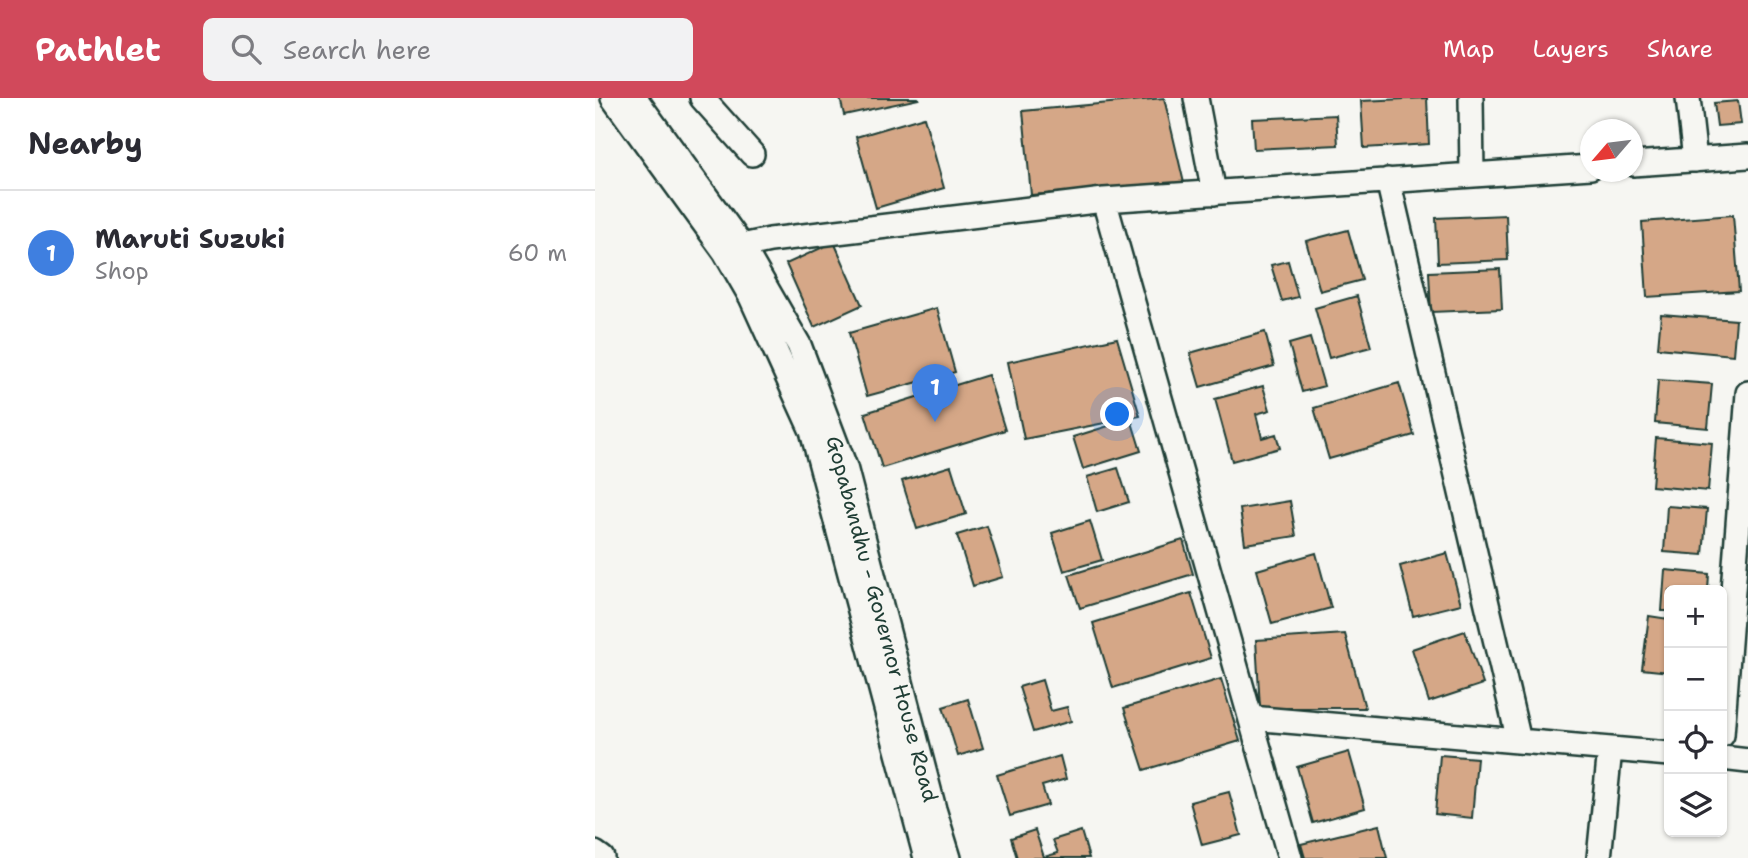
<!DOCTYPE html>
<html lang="en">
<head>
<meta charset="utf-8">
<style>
	:root { --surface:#fff; --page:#f2f2f3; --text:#2b2b33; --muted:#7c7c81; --line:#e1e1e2; --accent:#d1495b }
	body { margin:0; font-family:"Shantell Sans",sans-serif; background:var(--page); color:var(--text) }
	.controls { position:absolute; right:21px; bottom:21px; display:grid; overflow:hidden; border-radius:10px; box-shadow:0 2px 5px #0004 }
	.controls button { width:63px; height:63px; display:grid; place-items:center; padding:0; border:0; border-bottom:2px solid var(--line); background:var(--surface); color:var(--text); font:35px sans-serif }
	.compass { position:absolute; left:985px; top:21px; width:63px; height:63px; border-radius:50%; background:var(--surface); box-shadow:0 2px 5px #0004; rotate:242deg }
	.you { position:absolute; left:523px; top:317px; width:24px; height:24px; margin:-18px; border:5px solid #fff; border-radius:50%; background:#1a73e8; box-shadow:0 0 0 10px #1a73e833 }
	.badge { display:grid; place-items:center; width:46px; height:46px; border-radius:50%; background:var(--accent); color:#fff; font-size:23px; font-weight:700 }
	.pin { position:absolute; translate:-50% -58px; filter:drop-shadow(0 2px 4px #0008) }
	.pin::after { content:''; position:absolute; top:37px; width:24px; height:21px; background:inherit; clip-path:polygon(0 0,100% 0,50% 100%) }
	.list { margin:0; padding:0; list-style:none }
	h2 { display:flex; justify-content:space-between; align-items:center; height:91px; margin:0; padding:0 28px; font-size:30px }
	h2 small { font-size:23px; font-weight:400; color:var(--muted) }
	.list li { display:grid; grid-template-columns:46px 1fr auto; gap:21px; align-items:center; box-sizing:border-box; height:126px; padding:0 28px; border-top:2px solid var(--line) }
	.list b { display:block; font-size:26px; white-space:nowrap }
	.list p { margin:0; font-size:23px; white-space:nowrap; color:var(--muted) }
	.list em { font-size:23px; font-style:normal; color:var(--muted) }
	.icon { flex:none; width:38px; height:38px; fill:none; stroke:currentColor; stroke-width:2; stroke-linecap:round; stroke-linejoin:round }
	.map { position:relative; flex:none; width:1153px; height:760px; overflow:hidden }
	header { display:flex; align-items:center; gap:42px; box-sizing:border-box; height:98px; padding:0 35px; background:var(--accent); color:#fff }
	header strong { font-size:33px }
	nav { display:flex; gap:38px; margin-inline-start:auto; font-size:24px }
	.search { width:490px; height:63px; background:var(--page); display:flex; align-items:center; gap:18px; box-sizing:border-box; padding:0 24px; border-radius:10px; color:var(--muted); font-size:26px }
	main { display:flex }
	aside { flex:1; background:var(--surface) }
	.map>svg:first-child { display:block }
	.building { fill:#d5a787; stroke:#1f3d34; stroke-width:2 }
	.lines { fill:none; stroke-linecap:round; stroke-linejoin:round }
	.minor-casing { stroke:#1f3d34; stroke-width:28 }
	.minor { stroke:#f6f6f2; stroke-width:23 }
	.labels { text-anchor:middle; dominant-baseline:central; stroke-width:5; stroke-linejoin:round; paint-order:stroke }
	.street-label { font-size:21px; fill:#1f3d34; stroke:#f6f6f2 }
</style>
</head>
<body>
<header>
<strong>Pathlet</strong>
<div class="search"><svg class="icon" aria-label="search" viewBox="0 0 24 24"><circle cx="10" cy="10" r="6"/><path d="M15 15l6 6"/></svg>Search here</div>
<nav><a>Map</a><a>Layers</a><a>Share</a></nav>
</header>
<main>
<aside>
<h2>Nearby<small></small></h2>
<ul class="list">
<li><span class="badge" style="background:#3f7fe0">1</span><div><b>Maruti Suzuki</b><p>Shop</p></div><em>60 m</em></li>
</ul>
</aside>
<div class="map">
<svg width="1153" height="760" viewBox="0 0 1153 760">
	<rect width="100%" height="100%" fill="#f6f6f2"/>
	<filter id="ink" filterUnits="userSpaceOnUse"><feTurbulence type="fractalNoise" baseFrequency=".0143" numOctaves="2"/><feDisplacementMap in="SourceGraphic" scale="14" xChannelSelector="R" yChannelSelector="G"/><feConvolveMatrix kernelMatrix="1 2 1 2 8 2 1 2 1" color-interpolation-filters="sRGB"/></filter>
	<g filter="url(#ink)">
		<path class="building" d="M245,0H323L324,1L249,17Z
			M569,0L589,85L436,97L428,13Z
			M832,0L834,46L769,50L766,3Z
			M1143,3L1146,26L1122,28L1119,5Z
			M741,17L743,47L659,51L657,21Z
			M329,19L349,90L281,110L261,39Z
			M911,117L913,162L843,165L841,120Z
			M1138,117L1144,193L1052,199L1047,124Z
			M753,132L767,182L725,193L711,143Z
			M239,144L267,207L219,229L191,166Z
			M693,163L703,199L687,203L676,167Z
			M905,171L907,211L836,214L834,174Z
			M762,198L776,249L734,260L720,210Z
			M342,210L360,274L272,298L254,235Z
			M1066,216L1141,222L1138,257L1063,250Z
			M670,234L679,268L605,289L595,255Z
			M522,240L545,318L429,341L413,264Z
			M715,240L729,288L707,294L694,246Z
			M393,277L410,332L287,370L270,315Z
			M1063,282L1117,286L1113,330L1060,325Z
			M804,285L819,337L734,361L719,310Z
			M668,288L675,312L661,316L667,340L681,336L685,350L637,363L620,301Z
			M536,321L546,353L488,371L478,339Z
			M1061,340L1117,345L1113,393L1057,388Z
			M356,368L371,416L322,431L307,383Z
			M523,370L534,404L502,414L492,379Z
			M695,403L701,438L650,446L645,411Z
			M1072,408L1112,411L1108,457L1069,454Z
			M495,423L507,462L469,473L457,435Z
			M392,428L408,479L378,488L362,437Z
			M588,442L598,476L485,510L474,477Z
			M721,455L736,510L677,526L662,472Z
			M852,455L866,506L818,518L805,468Z
			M1070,472L1114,476L1113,492H1074V513H1067Z
			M596,495L616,560L518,590L498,525Z
			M1054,518L1074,521V574L1047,571Z
			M870,533L888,586L834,604L817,551Z
			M750,536L770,610H665L661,542Z
			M626,581L645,643L549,672L529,610Z
			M447,582L456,613L472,609L476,623L438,634L424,589Z
			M373,601L388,650L363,658L348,609Z
			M754,654L770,710L718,725L702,669Z
			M845,657L882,660L877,720L840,716Z
			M465,658L471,681L447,688L453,707L415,718L402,677Z
			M634,694L646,737L607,747L595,704Z
			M784,727L792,760H710L706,746Z
			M440,732L449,759L463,755L458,742L486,733L494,760H422L416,740Z"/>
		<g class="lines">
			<defs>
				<path id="minor" d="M18,0L130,154L156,199L217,333L331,760
					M40,0L147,148L204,247L250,369L339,711L354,760
					M107,0L157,56
					M601,0L619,95
					M876,0L877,77
					M1093,0L1100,62
					M1038,66L1153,58
					M793,82L924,643
					M509,102L695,760
					M147,148L175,142L509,102L996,69
					M656,620L1074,656
					M1127,637L1153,295
					M1127,660L1153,663
					M0,755L7,760
					M1004,760L1015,651"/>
			</defs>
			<use href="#minor" class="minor-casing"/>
			<use href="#minor" class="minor"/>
		</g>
	</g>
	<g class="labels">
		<g class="street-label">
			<text transform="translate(287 521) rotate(75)">Gopabandhu - Governor House Road</text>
		</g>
	</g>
</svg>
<div class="controls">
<button>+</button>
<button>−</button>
<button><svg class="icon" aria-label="locate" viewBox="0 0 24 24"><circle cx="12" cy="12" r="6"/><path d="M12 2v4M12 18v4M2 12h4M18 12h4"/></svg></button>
<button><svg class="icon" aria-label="layers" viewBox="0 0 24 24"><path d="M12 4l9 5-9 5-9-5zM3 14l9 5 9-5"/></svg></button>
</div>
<svg class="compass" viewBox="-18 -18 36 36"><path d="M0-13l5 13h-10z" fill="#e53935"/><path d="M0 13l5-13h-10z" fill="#7c7c81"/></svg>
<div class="you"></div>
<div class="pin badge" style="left:340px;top:324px;background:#3f7fe0">1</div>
</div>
</main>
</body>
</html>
